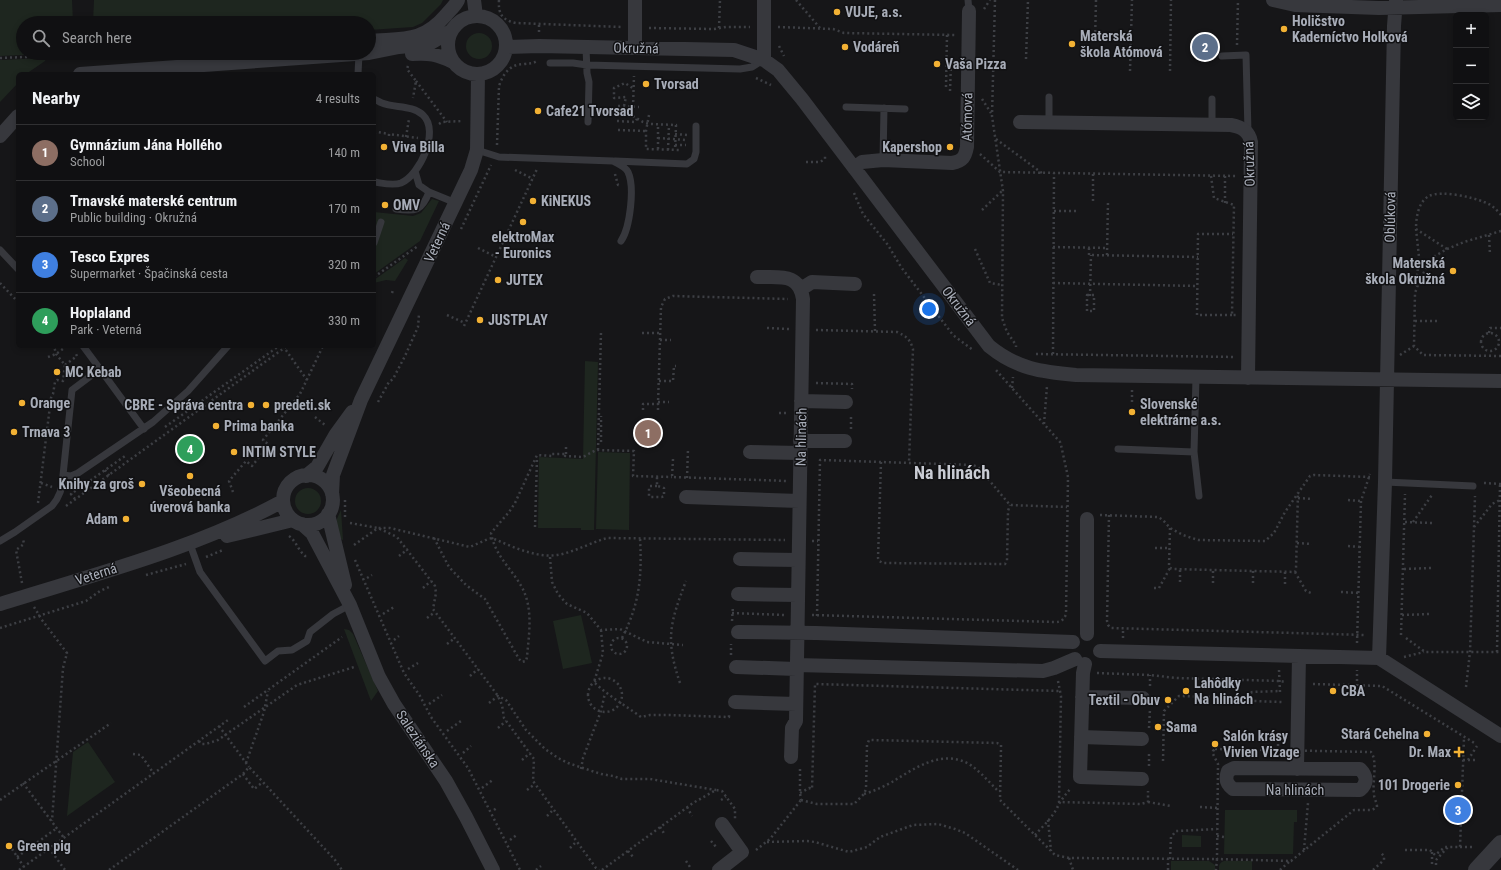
<!DOCTYPE html>
<html lang="en">
<head>
<meta charset="utf-8">
<style>
	:root { --surface:#101012; --page:#1e1e20; --text:#f1f3f6; --muted:#9c9d9f; --line:#303032; --accent:#f2b134 }
	body { margin:0; font-family:"Roboto Condensed",sans-serif; background:var(--page); color:var(--text) }
	.controls { position:absolute; right:12px; top:12px; display:grid; overflow:hidden; border-radius:6px; box-shadow:0 2px 6px #0003 }
	.controls button { width:36px; height:36px; display:grid; place-items:center; padding:0; border:0; border-bottom:1px solid var(--line); background:var(--surface); color:var(--text); font:20px sans-serif }
	.you { position:absolute; left:929px; top:309px; width:14px; height:14px; margin:-10px; border:3px solid #fff; border-radius:50%; background:#1a73e8; box-shadow:0 0 0 6px #1a73e833 }
	.badge { display:grid; place-items:center; width:26px; height:26px; border-radius:50%; background:var(--accent); color:#fff; font-size:13px; font-weight:700 }
	.pin { position:absolute; translate:-50% -50%; border:2px solid #fff; box-shadow:0 1px 4px #0006 }
	.list { margin:0; padding:0; list-style:none }
	h2 { display:flex; justify-content:space-between; align-items:center; height:52px; margin:0; padding:0 16px; font-size:17px }
	h2 small { font-size:13px; font-weight:400; color:var(--muted) }
	.list li { display:grid; grid-template-columns:26px 1fr auto; gap:12px; align-items:center; box-sizing:border-box; height:56px; padding:0 16px; border-top:1px solid var(--line) }
	.list b { display:block; font-size:15px; white-space:nowrap }
	.list p { margin:0; font-size:13px; white-space:nowrap; color:var(--muted) }
	.list em { font-size:13px; font-style:normal; color:var(--muted) }
	.icon { flex:none; width:22px; height:22px; fill:none; stroke:currentColor; stroke-width:2; stroke-linecap:round; stroke-linejoin:round }
	.map { position:relative; flex:none; width:1501px; height:870px; overflow:hidden }
	.search { position:absolute; background:var(--surface); box-shadow:0 2px 6px #0003; left:16px; top:16px; width:360px; height:44px; display:flex; align-items:center; gap:10px; box-sizing:border-box; padding:0 14px; border-radius:22px; color:var(--muted); font-size:15px }
	.panel { position:absolute; background:var(--surface); box-shadow:0 2px 6px #0003; left:16px; top:72px; width:360px; height:276px; border-radius:6px }
	.map>svg:first-child { display:block }
	.green { fill:#1e261f }
	.lines { fill:none; stroke-linecap:round; stroke-linejoin:round }
	.path { stroke:#3d3f44; stroke-width:2.5; stroke-dasharray:2 3; stroke-linecap:butt }
	.service { stroke:#37383d; stroke-width:7 }
	.minor { stroke:#37383d; stroke-width:14 }
	.tertiary { stroke:#37383d; stroke-width:18 }
	.poi-dot { fill:#f2b134; stroke:#111113; stroke-width:1.5 }
	.labels { text-anchor:middle; dominant-baseline:central; stroke-width:3; stroke-linejoin:round; paint-order:stroke }
	.poi-label { font-size:14px; font-weight:bold; fill:#a8adb8; stroke:#111113; text-anchor:start }
	.street-label { font-size:14px; fill:#a8adb8; stroke:#111113 }
	.district-label { font-size:18px; font-weight:bold; fill:#c9ccd4; stroke:#111113 }
</style>
</head>
<body>
<div class="map">
<svg width="1501" height="870" viewBox="0 0 1501 870">
	<rect width="100%" height="100%" fill="#161618"/>
	<path class="green" d="M0,0H72L73,23H23V53H67L0,56Z
		M94,0H443L441,4L422,23L413,27L369,30V23H93Z
		M466 46a13 13 0 1 1 26 0a13 13 0 1 1-26 0Z
		M44,58L46,59L45,61L26,74H18V83L0,102V60Z
		M432,199L439,201L420,241L374,274V212L413,216L421,213Z
		M405,258L408,260L395,281L386,280L374,283V280Z
		M585,361L598,362L594,530H581V528H538L539,457L583,459Z
		M598,452L630,453L629,530L596,529Z
		M295 501a13 13 0 1 1 26 0a13 13 0 1 1-26 0Z
		M341,510L343,540L337,537L335,523Z
		M581,615L592,663L563,669L553,621Z
		M344,629L349,630L353,634L378,691L371,701Z
		M88,742L115,782L67,816L73,752Z
		M1225,810H1297V822H1294L1293,854H1224Z
		M1182,835L1201,836V847H1182Z
		M1171,861H1209L1215,865V870H1171Z
		M1224,861H1252V870H1219C1219,865 1219,863 1224,861Z"/>
	<g class="lines">
		<path class="path" d="M499,0C498,14 502,20 516,23L622,27
			M796,0L820,28
			M995,0L992,116L1003,191L1002,318L1007,332L1016,345V347
			M984,9L990,0
			M778,27L833,29L844,33L955,35
			M649,28L714,29L726,27H750
			M719,28L720,0
			M539,32V25
			M947,35L946,87H948
			M1095,42L1096,0
			M1237,45L1238,0
			M779,46L784,56
			M0,58L50,56L52,60
			M1026,59L1028,0
			M408,66L407,69L416,81L413,98
			M1130,71L1132,0
			M1170,71L1171,0
			M756,78L771,85
			M416,81L447,122
			M950,91L951,64
			M982,99L991,113
			M624,106L626,97L614,98V88L625,83L634,89
			M633,107L634,76
			M557,110H578
			M599,111L626,112L643,122L650,124L676,125L675,150
			M618,111V106L639,107
			M649,115L646,131V149L680,150
			M617,121L635,122L637,119
			M439,124L442,122L463,121
			M618,130L646,131
			M374,133L378,132L389,134
			M675,134L687,135
			M389,136V134L418,138
			M406,137L409,119
			M658,138L686,140
			M996,139L1042,173
			M497,145L499,86C503,74 510,64 524,64C529,63 532,64 537,61
			M675,145H686
			M658,149V124
			M668,150L669,125
			M980,154L1000,172L1236,176
			M806,162H820L825,159V154
			M515,170L533,179
			M615,174L618,185H620
			M1093,174V201
			M1211,176L1214,198L1234,205L1232,315H1236
			M1225,176V205
			M854,193L863,214L888,245L901,267L953,335L973,350
			M982,210L1002,191
			M1054,211H1076
			M461,229L491,165
			M1416,229L1419,257L1416,286
			M1501,231L1464,242L1447,249L1435,256L1426,268L1419,282L1415,293L1414,346L1423,355L1501,356
			M1489,235L1490,255
			M1053,247L1107,248
			M478,248L496,257
			M1089,248V255L1198,257
			M975,249L990,283L1002,285
			M1447,249L1416,229C1416,218 1418,202 1429,196C1441,190 1472,197 1484,202C1491,204 1496,209 1501,215
			M1107,255L1108,201
			M374,277L418,246
			M0,283L18,302
			M1053,283L1197,286
			M392,293L393,290
			M874,294L875,331
			M1087,295H1094V311H1087Z
			M1090,296L1091,255
			M447,315L465,323
			M1232,315H1197L1198,234H1233
			M1415,321H1438
			M464,326L537,169
			M767,328L789,329
			M816,330L897,332C906,336 910,339 913,349L909,463
			M642,333H660
			M1489,333L1490,328H1501
			M1481 342a9 9 0 1 1 18 0a9 9 0 1 1-18 0Z
			M660,340H671
			M283,346L307,380
			M1036,354L1235,357
			M1053,354L1054,173
			M1400,355L1414,346
			M48,357L56,354L67,346
			M65,365L77,356L76,354
			M659,381H673L674,366H676
			M816,383L852,384V389
			M1012,388L1013,377
			M295,401L304,407
			M378,402L389,382L393,379L405,356L418,327L419,314
			M658,402H669
			M1132,402V390
			M643,410V404H658L661,307L665,299L673,296L788,299
			M658,410V404
			M779,413H787
			M315,417L325,425
			M1044,424L1047,386
			M165,427L279,346
			M851,429V414
			M601,442V416
			M598,450L601,332H602
			M566,454V444
			M673,459L672,477L787,481
			M881,462L878,558L879,561L883,563L1005,564L1007,561L1008,511L1010,505
			M105,470L111,478
			M687,478L688,449
			M41,483L52,487
			M1484,483L1501,484
			M657,486H650L649,488V496L650,497H662L664,496V488L662,487L657,486V477
			M233,492L229,481L246,461L252,466L269,445L263,440L300,394L323,346
			M1298,498L1313,499
			M75,499L71,494L125,456
			M1348,500L1361,501
			M38,503L51,398L53,394L55,382L57,380L63,381L65,365L56,354L54,346
			M66,506L287,346
			M1100,515L1158,517L1163,520L1170,528L1183,535L1198,540L1265,541L1274,533L1285,512L1310,476L1314,475L1370,477
			M1109,515L1107,621L1108,625L1111,628L1366,635
			M345,517V500
			M1405,522L1432,523
			M1413,522L1432,495
			M350,523L378,528L397,537L435,586L436,593L433,609L498,696L502,705L504,718L534,759L533,781L596,868L599,870
			M535,527L537,458
			M1474,527L1492,504L1500,500
			M1170,528L1169,566L1170,568L1173,569L1295,572L1296,569L1298,492
			M289,536C296,541 298,550 305,556H309
			M434,538L449,567L466,585L485,599L519,659L522,662L526,661L527,657C529,633 534,606 520,584C509,566 495,555 491,533L509,512L515,503L537,455L552,456V454H566L565,456L583,457L596,450L634,451L633,476L672,477
			M812,541H818
			M1297,543L1312,544
			M354,545L378,528H390L470,547L488,539L492,538C515,548 542,561 566,553C580,549 593,542 607,538L785,540
			M1348,546L1360,547
			M1155,548H1169
			M399,556L408,549
			M206,557L223,550
			M550,557L552,582L558,594L567,604L587,613L601,630L620,629L647,642L683,645
			M355,560L404,673L420,696L431,717L468,768L520,870
			M1404,569L1431,568
			M1253,571V584
			M1285,572V585
			M1295,572L1306,591L1311,593
			M146,575L186,564
			M367,578L372,575
			M1180,582V570
			M22,583L16,550L24,544L23,539
			M1213,583V571
			M423,588L431,581
			M1154,588H1159L1170,568
			M1341,592L1359,593
			M34,607L42,620L67,653L63,668L52,821
			M732,613L785,615
			M383,614L394,607
			M812,615L1055,622C1061,622 1064,620 1066,614L1068,477L1061,445L1060,442L995,369
			M1402,615L1430,614
			M817,616L820,460L973,465L978,467L1010,505L1067,507
			M427,618L435,612
			M732,621L733,606
			M0,628L86,601L100,591L109,587
			M601,630L603,653L594,682C608,696 625,705 641,717L650,715H669L729,717V714
			M1401,635L1405,494
			M611 646a8 8 0 1 1 16 0a8 8 0 1 1-16 0Z
			M622,638C640,603 642,576 640,538
			M1123,638V629
			M1406,638L1425,652H1501
			M394,640L399,636
			M1357,643L1361,501L1370,474
			M447,644L455,638
			M1497,652L1500,484
			M731,655V644
			M1404,657L1424,652
			M408,669L418,663
			M1279,670L1280,692
			M1097,673L1150,675L1176,678L1280,681L1285,682
			M470,676L478,669
			M588 695a17 17 0 1 1 34 0a17 17 0 1 1-34 0Z
			M1058,681L1061,696L1059,802L1141,804L1148,802V791
			M680,683C665,639 670,623 686,581
			M1313,684L1382,686L1476,744
			M1150,686V675
			M1357,686V670
			M1466,687L1470,652L1475,496
			M1245,698L1253,701L1282,702
			M489,703L498,696L506,700L526,730L545,749L558,758L568,763L601,774L613,776L622,779H650L716,790
			M429,704L442,695
			M244,707L342,637
			M219,726L249,767
			M498,728L506,721
			M1149,728L1150,709
			M447,731L461,721
			M199,741L201,744H206L218,740L297,685L354,667
			M1215,749L1371,752C1378,761 1372,783 1374,794C1374,799 1377,802 1377,807L1372,810H1354L1291,861L1217,859L1218,764L1213,754V751Z
			M1278,751V733
			M463,753L471,746
			M133,754L141,755L154,774
			M522,760L530,753
			M1463,760H1478
			M1468,760L1477,746
			M1163,761L1164,711L1179,696L1245,698L1252,692L1280,691
			M246,763L264,712L268,691
			M1149,766V751
			M581,769L583,758L601,711L605,693
			M800,769V793L801,800
			M243,774L254,789L263,782
			M23,783L64,838
			M482,788L494,779
			M527,790L535,784
			M800,793L809,788L812,789L815,684L1060,691
			M864,794C874,791 883,787 892,782C915,768 942,749 969,764C980,771 989,782 998,791H1000
			M0,800L111,723
			M721,800L726,797
			M801,800L817,804H854L864,794L866,789L867,745L869,740H871L997,743L1001,745V748L1000,800L1055,855L1069,858L1217,859L1216,870
			M1148,802L1171,806
			M687,807L692,816
			M1200,807L1218,808
			M494,810L498,807
			M547,816L554,809
			M1048,820L1051,851
			M660,827L665,835
			M1035,835C1043,826 1053,817 1058,806C1061,800 1066,794 1071,788
			M1217,836L1224,837
			M510,840L518,834
			M711,841L717,848
			M767,842L807,841L815,842L849,852L867,847L880,837L913,825L938,824L955,829L965,833L1018,870
			M1460,847H1473
			M49,848L65,870
			M570,848L577,841
			M12,849L24,867
			M756,850L770,839L801,800
			M1304,850L1308,803
			M1405,850H1430L1435,855L1445,847H1447
			M628,851L634,858
			M1432,852V866
			M17,857L57,828
			M1069,858L1073,870
			M1170,859L1171,837L1176,831L1217,829
			M686,861L690,867
			M1436,865V860L1448,847H1460L1464,738
			M19,870L228,720
			M109,870L243,774L249,767L335,860L342,870
			M536,870L541,866
			M602,870L693,803L716,790L722,791L735,809V819
			M1168,870V859
			M1280,870L1290,861
			M1373,870L1384,860V856L1380,852"/>
		<path class="service" d="M968,0L969,11
			M586,47L587,73L589,82L588,122
			M1222,56L1246,55L1248,132
			M550,63H573L587,65L740,69L752,67L763,60
			M358,74L359,54
			M374,99C377,100 379,102 382,103C394,108 413,105 423,115C440,131 420,175 401,183C393,186 382,183 374,182
			M846,107L905,109
			M1049,122V97
			M1212,125V99
			M477,150L499,157L613,161C618,164 625,166 628,172C635,187 630,228 621,241
			M883,160L884,108
			M615,161L687,164L694,159L696,152V126
			M415,171L419,185L429,192L456,203
			M396,209C415,212 422,211 429,192
			M374,243L381,222
			M0,250L18,269
			M83,346L100,369L72,390L63,475L71,476L78,473L153,422L188,391L228,346
			M100,369L144,429
			M1196,377L1194,452L1199,496
			M1118,449L1194,452
			M1385,482L1473,486
			M0,541L15,532L52,506C59,498 63,486 63,475
			M190,544L200,572L265,661L278,651L292,650L307,641L310,632L333,614L350,605"/>
		<path class="minor" d="M474,0L476,16
			M1273,0L1295,5L1379,8L1501,5
			M448 45a29 29 0 1 1 58 0a29 29 0 1 1-58 0Z
			M369,41C403,38 422,43 446,15C450,10 455,6 458,0
			M506,47L539,46L734,50L764,60L778,70L802,99L989,346C1017,369 1042,372 1076,375L1501,381
			M635,48V0
			M369,53L399,47L429,44L451,31
			M412,54C429,53 437,54 453,62
			M764,60V0
			M80,74L369,53
			M1020,122L1231,125C1242,127 1249,131 1251,142L1248,378
			M0,136L18,116
			M854,168L862,162L883,160L952,163C963,161 965,157 967,147L969,11
			M757,277C779,278 799,272 803,299L796,721L792,728L791,757
			M801,289L812,282L855,284
			M801,401L846,402
			M800,441H845
			M750,452L800,453
			M283 500a25 25 0 1 1 50 0a25 25 0 1 1-50 0Z
			M306,476L317,467L336,434L352,412
			M332,494L333,475L361,400L471,170L477,150L478,74
			M686,497L799,501
			M328,514L345,585
			M1087,519V634
			M302,524L312,533L350,605L379,677L394,704L446,781L466,817L493,870
			M227,536L293,520
			M740,559L798,560
			M738,594L798,595
			M0,604C96,574 194,549 283,501
			M738,632L816,633L1073,642
			M1100,651L1379,658L1501,736
			M1379,658L1385,482L1394,26L1396,0
			M1085,664L1083,673L1080,777L1142,779
			M796,665L1043,671L1054,668L1075,659
			M736,667L796,669
			M1082,697L1143,698
			M735,702L796,704
			M1081,737L1142,739
			M1234,768L1360,769C1367,776 1368,783 1360,790L1233,789C1226,784 1225,779 1228,771Z
			M1297,769L1299,656
			M719,870L742,852L722,824"/>
		<path class="tertiary" d="M1477,870L1501,844"/>
	</g>
	<g class="poi-dot">
		<circle cx="837" cy="12" r="4"/>
		<circle cx="1284" cy="29" r="4"/>
		<circle cx="1072" cy="44" r="4"/>
		<circle cx="845" cy="47" r="4"/>
		<circle cx="937" cy="64" r="4"/>
		<circle cx="646" cy="84" r="4"/>
		<circle cx="538" cy="111" r="4"/>
		<circle cx="384" cy="147" r="4"/>
		<circle cx="950" cy="147" r="4"/>
		<circle cx="533" cy="201" r="4"/>
		<circle cx="385" cy="205" r="4"/>
		<circle cx="523" cy="222" r="4"/>
		<circle cx="1453" cy="271" r="4"/>
		<circle cx="498" cy="280" r="4"/>
		<circle cx="480" cy="320" r="4"/>
		<circle cx="57" cy="372" r="4"/>
		<circle cx="22" cy="403" r="4"/>
		<circle cx="251" cy="405" r="4"/>
		<circle cx="266" cy="405" r="4"/>
		<circle cx="1132" cy="412" r="4"/>
		<circle cx="216" cy="426" r="4"/>
		<circle cx="14" cy="432" r="4"/>
		<circle cx="234" cy="452" r="4"/>
		<circle cx="190" cy="476" r="4"/>
		<circle cx="142" cy="484" r="4"/>
		<circle cx="126" cy="519" r="4"/>
		<circle cx="1186" cy="691" r="4"/>
		<circle cx="1333" cy="691" r="4"/>
		<circle cx="1168" cy="700" r="4"/>
		<circle cx="1158" cy="727" r="4"/>
		<circle cx="1427" cy="734" r="4"/>
		<circle cx="1215" cy="744" r="4"/>
		<path d="M1457 746h4v4h4v4h-4v4h-4v-4h-4v-4h4z"/>
		<circle cx="1458" cy="785" r="4"/>
		<circle cx="9" cy="846" r="4"/>
	</g>
	<g class="labels">
		<g class="poi-label">
			<text x="845" y="12">VUJE, a.s.</text>
			<text x="1292" y="21">Holičstvo<tspan x="1292" dy="16">Kaderníctvo Holková</tspan></text>
			<text x="1080" y="36">Materská<tspan x="1080" dy="16">škola Atómová</tspan></text>
			<text x="853" y="47">Vodáreň</text>
			<text x="945" y="64">Vaša Pizza</text>
			<text x="654" y="84">Tvorsad</text>
			<text x="546" y="111">Cafe21 Tvorsad</text>
			<text x="392" y="147">Viva Billa</text>
			<text x="942" y="147" text-anchor="end">Kapershop</text>
			<text x="541" y="201">KiNEKUS</text>
			<text x="393" y="205">OMV</text>
			<text x="523" y="237" text-anchor="middle">elektroMax<tspan x="523" dy="16">- Euronics</tspan></text>
			<text x="1445" y="263" text-anchor="end">Materská<tspan x="1445" dy="16">škola Okružná</tspan></text>
			<text x="506" y="280">JUTEX</text>
			<text x="488" y="320">JUSTPLAY</text>
			<text x="65" y="372">MC Kebab</text>
			<text x="30" y="403">Orange</text>
			<text x="1140" y="404">Slovenské<tspan x="1140" dy="16">elektrárne a.s.</tspan></text>
			<text x="243" y="405" text-anchor="end">CBRE - Správa centra</text>
			<text x="274" y="405">predeti.sk</text>
			<text x="224" y="426">Prima banka</text>
			<text x="22" y="432">Trnava 3</text>
			<text x="242" y="452">INTIM STYLE</text>
			<text x="134" y="484" text-anchor="end">Knihy za groš</text>
			<text x="190" y="491" text-anchor="middle">Všeobecná<tspan x="190" dy="16">úverová banka</tspan></text>
			<text x="118" y="519" text-anchor="end">Adam</text>
			<text x="1194" y="683">Lahôdky<tspan x="1194" dy="16">Na hlinách</tspan></text>
			<text x="1341" y="691">CBA</text>
			<text x="1160" y="700" text-anchor="end">Textil - Obuv</text>
			<text x="1166" y="727">Sama</text>
			<text x="1419" y="734" text-anchor="end">Stará Cehelna</text>
			<text x="1223" y="736">Salón krásy<tspan x="1223" dy="16">Vivien Vizage</tspan></text>
			<text x="1451" y="752" text-anchor="end">Dr. Max</text>
			<text x="1450" y="785" text-anchor="end">101 Drogerie</text>
			<text x="17" y="846">Green pig</text>
		</g>
		<g class="street-label">
			<text transform="translate(636 48) rotate(1)">Okružná</text>
			<text transform="translate(967 117) rotate(-89)">Atómová</text>
			<text transform="translate(1249 164) rotate(-92)">Okružná</text>
			<text transform="translate(1390 217) rotate(-89)">Oblúková</text>
			<text transform="translate(437 242) rotate(-65)">Veterná</text>
			<text transform="translate(959 306) rotate(53)">Okružná</text>
			<text transform="translate(801 437) rotate(-89)">Na hlinách</text>
			<text transform="translate(96 574) rotate(-18)">Veterná</text>
			<text transform="translate(418 739) rotate(56)">Saleziánska</text>
			<text x="1295" y="790">Na hlinách</text>
		</g>
		<g class="district-label">
			<text x="952" y="472">Na hlinách</text>
		</g>
	</g>
</svg>
<div class="controls">
<button>+</button>
<button>−</button>
<button><svg class="icon" aria-label="layers" viewBox="0 0 24 24"><path d="M12 4l9 5-9 5-9-5zM3 14l9 5 9-5"/></svg></button>
</div>
<div class="you"></div>
<div class="pin badge" style="left:648px;top:433px;background:#8d6e63">1</div>
<div class="pin badge" style="left:1205px;top:47px;background:#5c6f8a">2</div>
<div class="pin badge" style="left:1458px;top:810px;background:#3f7fe0">3</div>
<div class="pin badge" style="left:190px;top:449px;background:#2e9e5b">4</div>
<div class="search"><svg class="icon" aria-label="search" viewBox="0 0 24 24"><circle cx="10" cy="10" r="6"/><path d="M15 15l6 6"/></svg>Search here</div>
<section class="panel">
<h2>Nearby<small>4 results</small></h2>
<ul class="list">
<li><span class="badge" style="background:#8d6e63">1</span><div><b>Gymnázium Jána Hollého</b><p>School</p></div><em>140 m</em></li>
<li><span class="badge" style="background:#5c6f8a">2</span><div><b>Trnavské materské centrum</b><p>Public building · Okružná</p></div><em>170 m</em></li>
<li><span class="badge" style="background:#3f7fe0">3</span><div><b>Tesco Expres</b><p>Supermarket · Špačinská cesta</p></div><em>320 m</em></li>
<li><span class="badge" style="background:#2e9e5b">4</span><div><b>Hoplaland</b><p>Park · Veterná</p></div><em>330 m</em></li>
</ul>
</section>
</div>
</body>
</html>
